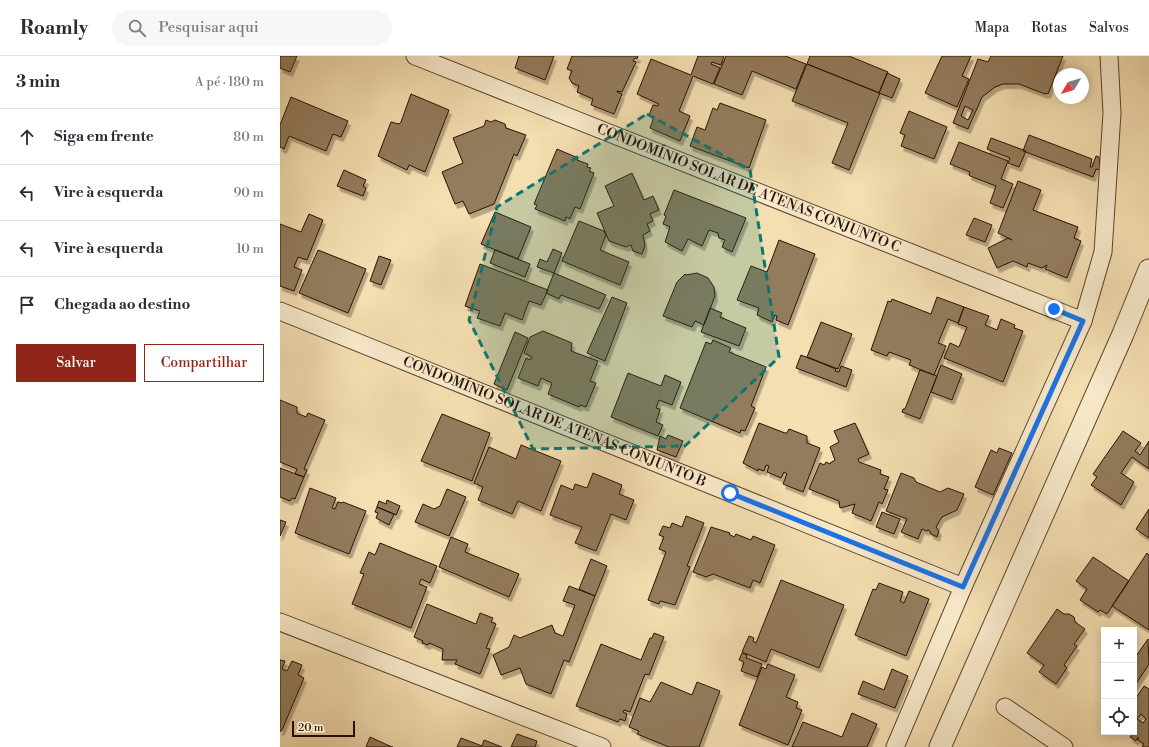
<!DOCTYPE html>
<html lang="pt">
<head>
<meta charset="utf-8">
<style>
	:root { --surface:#fff; --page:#f7f7f7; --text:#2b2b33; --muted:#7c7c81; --line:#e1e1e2; --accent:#8f2418 }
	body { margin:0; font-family:"Libre Bodoni",serif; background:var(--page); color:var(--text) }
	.controls { position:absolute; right:12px; bottom:12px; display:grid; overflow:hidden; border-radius:0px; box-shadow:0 2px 10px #0003 }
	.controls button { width:36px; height:36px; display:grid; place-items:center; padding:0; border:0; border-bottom:1px solid var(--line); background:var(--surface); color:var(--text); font:20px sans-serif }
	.compass { position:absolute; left:773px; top:12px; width:36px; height:36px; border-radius:50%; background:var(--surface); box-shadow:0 2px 10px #0003; rotate:232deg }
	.scale { position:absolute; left:12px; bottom:10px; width:63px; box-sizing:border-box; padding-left:4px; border:2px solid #2a1102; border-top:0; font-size:11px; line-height:14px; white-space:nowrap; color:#2a1102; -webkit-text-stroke:3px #f8eacc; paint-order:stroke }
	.stop { position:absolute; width:12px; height:12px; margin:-9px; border:3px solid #1a73e8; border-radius:50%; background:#fff }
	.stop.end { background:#1a73e8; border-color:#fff; box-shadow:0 1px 4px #0008 }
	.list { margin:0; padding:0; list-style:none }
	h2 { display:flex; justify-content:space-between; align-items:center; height:52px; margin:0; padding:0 16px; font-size:17px }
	h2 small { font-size:13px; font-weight:400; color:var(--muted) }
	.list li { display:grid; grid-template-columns:26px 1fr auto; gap:12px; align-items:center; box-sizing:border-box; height:56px; padding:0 16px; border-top:1px solid var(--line) }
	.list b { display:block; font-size:15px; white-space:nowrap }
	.list em { font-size:13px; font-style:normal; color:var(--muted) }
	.actions { display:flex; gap:8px; padding:12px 16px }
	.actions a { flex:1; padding:9px 0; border:1px solid var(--accent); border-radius:0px; text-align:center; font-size:14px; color:var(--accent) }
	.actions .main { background:var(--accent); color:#fff }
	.icon { flex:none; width:22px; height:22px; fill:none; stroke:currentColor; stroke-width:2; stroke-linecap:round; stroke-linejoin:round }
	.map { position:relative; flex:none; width:869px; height:691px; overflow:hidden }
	header { display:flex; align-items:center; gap:24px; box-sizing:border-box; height:56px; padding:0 20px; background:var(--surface); border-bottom:1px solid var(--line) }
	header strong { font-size:19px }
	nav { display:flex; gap:22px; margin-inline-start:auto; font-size:14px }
	.search { width:280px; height:36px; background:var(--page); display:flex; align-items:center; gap:10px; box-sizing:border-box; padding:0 14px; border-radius:22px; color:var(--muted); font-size:15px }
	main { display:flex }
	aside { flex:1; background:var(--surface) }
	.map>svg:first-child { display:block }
	.building { fill:#937c5d; stroke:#2a1102; fill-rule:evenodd; filter:url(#shadow) }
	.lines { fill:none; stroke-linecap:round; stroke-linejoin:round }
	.minor-casing { stroke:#5c442e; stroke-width:19 }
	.tertiary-casing { stroke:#5c442e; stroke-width:23 }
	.minor { stroke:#f8eacc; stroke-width:17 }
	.tertiary { stroke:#f8eacc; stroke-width:21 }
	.route { stroke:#1a73e8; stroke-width:5 }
	.marked { fill:#0f766e; fill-opacity:0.2; stroke:#0f766e; stroke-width:3; stroke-dasharray:8 5; stroke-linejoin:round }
	.labels { text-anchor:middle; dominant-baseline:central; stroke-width:4; stroke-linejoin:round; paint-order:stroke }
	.street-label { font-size:14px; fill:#2a1102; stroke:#f8eacc }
</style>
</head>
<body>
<header>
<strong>Roamly</strong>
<div class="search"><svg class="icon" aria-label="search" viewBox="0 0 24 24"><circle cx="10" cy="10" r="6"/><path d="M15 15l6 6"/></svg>Pesquisar aqui</div>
<nav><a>Mapa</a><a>Rotas</a><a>Salvos</a></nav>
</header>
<main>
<aside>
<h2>3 min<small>A pé · 180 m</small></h2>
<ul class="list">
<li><svg class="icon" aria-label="ahead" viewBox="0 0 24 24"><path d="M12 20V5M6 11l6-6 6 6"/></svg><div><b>Siga em frente</b></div><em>80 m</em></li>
<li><svg class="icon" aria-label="left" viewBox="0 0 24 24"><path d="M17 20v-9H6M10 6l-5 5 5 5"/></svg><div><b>Vire à esquerda</b></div><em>90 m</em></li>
<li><svg class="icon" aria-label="left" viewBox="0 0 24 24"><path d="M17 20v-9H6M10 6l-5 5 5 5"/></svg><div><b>Vire à esquerda</b></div><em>10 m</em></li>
<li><svg class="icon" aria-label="arrive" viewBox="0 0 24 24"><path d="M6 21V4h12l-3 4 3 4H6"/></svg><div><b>Chegada ao destino</b></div></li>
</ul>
<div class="actions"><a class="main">Salvar</a><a>Compartilhar</a></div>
</aside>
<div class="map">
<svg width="869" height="691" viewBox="0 0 869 691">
	<defs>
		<filter id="shadow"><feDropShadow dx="2.5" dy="4.5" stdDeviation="0" flood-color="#0004"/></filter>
	</defs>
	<rect width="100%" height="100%" fill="#f4dfb1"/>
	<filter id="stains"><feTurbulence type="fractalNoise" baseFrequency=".005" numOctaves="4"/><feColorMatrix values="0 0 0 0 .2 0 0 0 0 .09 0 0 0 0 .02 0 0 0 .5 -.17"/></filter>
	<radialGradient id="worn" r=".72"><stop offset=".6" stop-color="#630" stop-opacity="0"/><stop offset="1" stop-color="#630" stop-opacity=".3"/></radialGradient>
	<path class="building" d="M0,0H17L10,16L0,12Z
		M239,0H274L265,24L235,12Z
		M292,0H358L357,3L355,2L353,5L356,6L342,36L337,35V36L342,38L334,58L311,49L313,43L297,36L299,30L292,27L289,22L292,15L287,13Z
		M418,0H444L441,9L432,6L431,8L440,12L433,28L413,20L399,55L410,60L400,85L370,72L374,61L369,59L373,49L378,50L379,48L357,38L371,3L411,19Z
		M446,0H505L526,8L516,33L472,15L462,39L434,28Z
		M530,0H569L608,16L599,37L527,8Z
		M662,0H691L682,20L689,23L677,51L645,37Z
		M711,0H783L768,38L766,37L765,38L739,28H723L715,31L702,41L688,73L673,67L698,3L708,6ZM685,50L693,54L688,64L681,60Z
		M527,8L600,37L569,114L552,107L568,67L512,45Z
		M607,17L620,23L612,42L599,37Z
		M131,38L169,54L145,116L129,109L127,114L98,100L111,66L119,68L121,66Z
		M11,41L68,65L61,81L53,78L46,95L9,80L4,93L0,91V69Z
		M440,47L486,64L469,112L410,90L417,71L425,74L433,52L437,54Z
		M629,55L667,71L654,103L621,90L625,79L620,77Z
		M206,64L211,66L215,64L225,68L226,72L246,79L237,100L234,98L214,148L189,158L183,145L175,148L162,116L183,107L173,82L204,70Z
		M749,79L812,103L810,111H812L816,100L819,101L820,114L816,113L813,121L743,95Z
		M711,82L746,95L739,111L728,107L730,102L707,93Z
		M679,86L728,105L721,123L733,128L723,152L710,147L716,130L690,120L689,119L690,116L670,108Z
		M277,93L298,102L297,104L308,108L307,111L311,112L309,115L314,117L300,153L295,151L290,163L286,161L285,165L255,153L257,149L254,148Z
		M64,114L86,124L83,130L86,132L83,140L57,130Z
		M352,117L364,144L373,140L379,154L370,158L373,165L367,168L370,175L363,179L365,190L362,198L353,195L351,189L346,191L329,185L317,157L334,150L325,130Z
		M738,125L761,134L753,154L798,171L794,182L801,185L787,222L765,213L767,209L762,212L748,207L747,211L733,205L717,212L708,192L728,182L732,184L718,177Z
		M394,134L466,162L452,196L442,191L445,184L439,182L438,177L429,174L422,190L408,183L402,195L385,186L390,171L383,168L386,160L384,159Z
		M215,156L251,171L238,203L201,188Z
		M29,158L43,164L27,204L18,201L14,211L22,214L14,235L0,230V168L21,176Z
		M694,162L712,169L705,186L686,179Z
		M299,165L324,175L326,179L320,194L349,206L340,229L282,205Z
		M499,184L535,198L508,269L496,264L497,260L495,259L492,266L477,259L479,252L457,244L471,210L487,216Z
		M273,193L282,197L274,217L257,211L260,203L267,206Z
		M38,194L86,213L68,257L19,237Z
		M215,194L250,208L245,221L210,207Z
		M99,200L111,204L101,229L90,225Z
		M200,208L268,234L261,249L249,245L242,264L225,257L220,270L197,262L200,255L185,250Z
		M274,217L326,239L319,253L281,239L279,243L266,237Z
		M417,217L428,222L434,231L435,240L424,269L415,265L412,271L383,260L397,226L405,218L406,219Z
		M332,241L347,247L325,305L307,297Z
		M657,241L684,251L678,267L668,263L658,287L666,290L654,319L629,309L631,304L609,296L607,300L591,294L608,245L611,246L612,243L651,258Z
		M684,251L709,260L705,269L717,274L721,263L735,269L734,272L743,275L723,326L664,302L670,287L679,291L687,271L678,268Z
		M430,252L442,257L440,261L466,272L459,290L421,276Z
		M541,266L572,278L558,313L527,301Z
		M263,275L292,287L291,295L318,305L310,325L316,327L306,351L300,349L299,351L268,338L272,327L261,322L258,330L238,322L246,302L250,304L252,301L244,297L250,281Z
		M235,276L248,282L227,334L214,328Z
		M433,284L451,292L449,296L486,311L471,350L475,352L465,375L461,374L460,377L400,352L426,286L431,288Z
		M521,299L556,313L555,315L559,316L561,310L572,314L566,331L516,312Z
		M661,309L682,318L672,344L651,336Z
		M640,314L657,320L640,363L622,356L623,353H625Z
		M348,317L381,330L385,319L401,326L392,349L379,344L376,352L380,353L379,357L376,366L383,369L378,380L331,361Z
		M0,344L17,351V357L26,361L28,357L45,364L24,413L27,414L24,421L15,418L17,413L0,406Z
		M162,358L210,377L192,425L141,405Z
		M479,367L505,377H507L509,373L527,380V387L540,392L523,436L503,428L507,418L504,416L501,422L487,416L489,410L486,409L484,415L478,413V415L463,407Z
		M575,367L589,398L578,403L579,406L601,414L600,418L609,421L604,433L608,434L602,448L599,446L591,465L572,457L575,448L560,452L559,445L529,433L540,407L544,409L546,406L550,408V407L555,404L550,391L559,386L554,375Z
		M843,375L861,387L855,395L860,399L869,385V413L852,401L841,417L854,426L841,449L811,429L817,421L813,418Z
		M388,379L403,385L396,401L377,394L380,380L386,383Z
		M241,389L281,405L261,455L238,445L232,458L198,444L203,431L194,427L209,391L236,403Z
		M719,392L732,397L713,439L695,431L711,394L717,397Z
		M0,412L24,421L15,443L12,442L10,445L0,441Z
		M313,417L342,429L339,438L354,444L346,464L331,458L316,495L295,487L302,471L270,459L281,429L293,434L295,428L307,432Z
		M621,417L634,422L636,426L660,436L668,432L684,438L677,454L662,461L656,471L659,475L657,481L651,478L649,474L646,475L642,473L638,483L621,476L627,463L606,455Z
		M30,432L56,442L52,452L55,453L58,446L62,447L63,446L86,455L69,498L15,477Z
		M167,433L186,441L169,480L135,466L143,448L154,453L160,450Z
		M107,444L120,450L116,459L97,451L99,445L106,448Z
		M97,451L114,458L109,469L96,462L98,457L95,456Z
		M869,453V482L856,473Z
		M602,456L620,463L614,478L596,471Z
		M406,460L424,467L407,510L410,511L395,549L380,545L379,548L368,544L386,496L379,493L384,481L379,479L383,470L390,472L392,467L402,471Z
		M0,464L6,466L0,480Z
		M431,471L450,477L449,478L454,481L456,478L471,484L473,480L495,489L480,527L473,524L470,532L433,518L426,521L413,516Z
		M171,481L188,488L185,496L239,518L229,541L159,511Z
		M100,487L157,510L150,527L141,523L139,528L147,531L131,572L72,548L84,518L80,517L89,496L95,499Z
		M867,497L869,499V574L832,550Z
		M813,501L849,525L827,558L820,554L818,556L800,544L807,533L796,525Z
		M311,503L327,510L315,540L299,533Z
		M501,524L564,549L539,612L491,593L486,606L462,596L469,580L474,582L473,585L476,587Z
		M599,527L623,536L620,545L624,547L629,535L649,543L626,600L575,579L593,533L596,534Z
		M289,530L315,540L289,606L284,604L271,638L246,628L240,612L221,619L213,599L229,591L234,579L240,582L272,569L275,577L283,580L295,549L283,545Z
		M147,548L196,568L200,557L213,562L211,566L216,568L206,592L210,593L200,618L175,608L177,604H162L163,593L149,587L148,589L142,587L143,585L134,581Z
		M777,553L784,558H789L794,561L795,566L805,573L794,588L797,590L784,609L787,612L776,628L759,616L764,609L747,597Z
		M374,577L384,581L369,619L365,618L350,656L344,654L343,656L347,658L345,665L340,663L338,666L296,650L321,588L361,604L370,582H372Z
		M868,583L869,608L854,631V603Z
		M462,597L467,599L466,602L482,608L477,621L461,615L464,606L459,604Z
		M0,604L5,605L2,613L7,615L12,605L22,609L18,619L24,622L2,674L0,676Z
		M488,608L515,619L506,641L518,646L516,652L522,654L508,689L459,669L482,611L486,613Z
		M612,613L628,620L615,652L578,638L583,625L604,634Z
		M381,626L412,639L417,626L440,635L419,691H389L357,678L359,675L349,671L360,642L370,646Z
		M864,630L869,633V691H862L864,688L858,684V681L856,685L850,681L853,677L851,676H854V645ZM861,658L866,663L863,667L857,663Z
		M572,657L597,668L587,691H512L523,666L562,681Z
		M237,678L257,685L255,691H231Z
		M90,681L112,691H113H86Z
		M181,682L202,690L204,684L222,691H177Z"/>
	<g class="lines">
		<defs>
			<g id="minor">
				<path id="s1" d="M135,0L803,265"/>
				<path id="s2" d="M0,255L683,531"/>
				<path d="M0,566L322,691"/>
				<path d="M725,651L784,691"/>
				<path d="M615,691L683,531L803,265L823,196L832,57L829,0"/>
			</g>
			<path id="tertiary" d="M660,691L843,278L869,214"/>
		</defs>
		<use href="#minor" class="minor-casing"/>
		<use href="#tertiary" class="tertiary-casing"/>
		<use href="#minor" class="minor"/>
		<use href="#tertiary" class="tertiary"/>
	</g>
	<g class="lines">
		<path class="route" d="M450,437L683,531L803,265L774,253"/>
	</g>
	<path class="marked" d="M367,58L470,114L499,301L405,390L253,393L189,264L217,151Z"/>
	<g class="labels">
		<g class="street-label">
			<text stroke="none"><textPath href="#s1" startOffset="359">CONDOMÍNIO SOLAR DE ATENAS CONJUNTO C</textPath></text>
			<text stroke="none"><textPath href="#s2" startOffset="296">CONDOMÍNIO SOLAR DE ATENAS CONJUNTO B</textPath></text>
		</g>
	</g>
	<rect width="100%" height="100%" filter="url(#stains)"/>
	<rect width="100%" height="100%" fill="url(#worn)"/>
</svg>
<div class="controls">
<button>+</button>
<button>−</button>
<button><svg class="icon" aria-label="locate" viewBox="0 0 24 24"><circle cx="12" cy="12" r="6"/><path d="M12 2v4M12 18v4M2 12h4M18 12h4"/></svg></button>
</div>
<svg class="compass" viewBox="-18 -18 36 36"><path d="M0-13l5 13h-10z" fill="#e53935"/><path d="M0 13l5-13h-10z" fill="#7c7c81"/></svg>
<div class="scale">20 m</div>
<div class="stop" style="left:450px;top:437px"></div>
<div class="stop end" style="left:774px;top:253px"></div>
</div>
</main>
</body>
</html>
